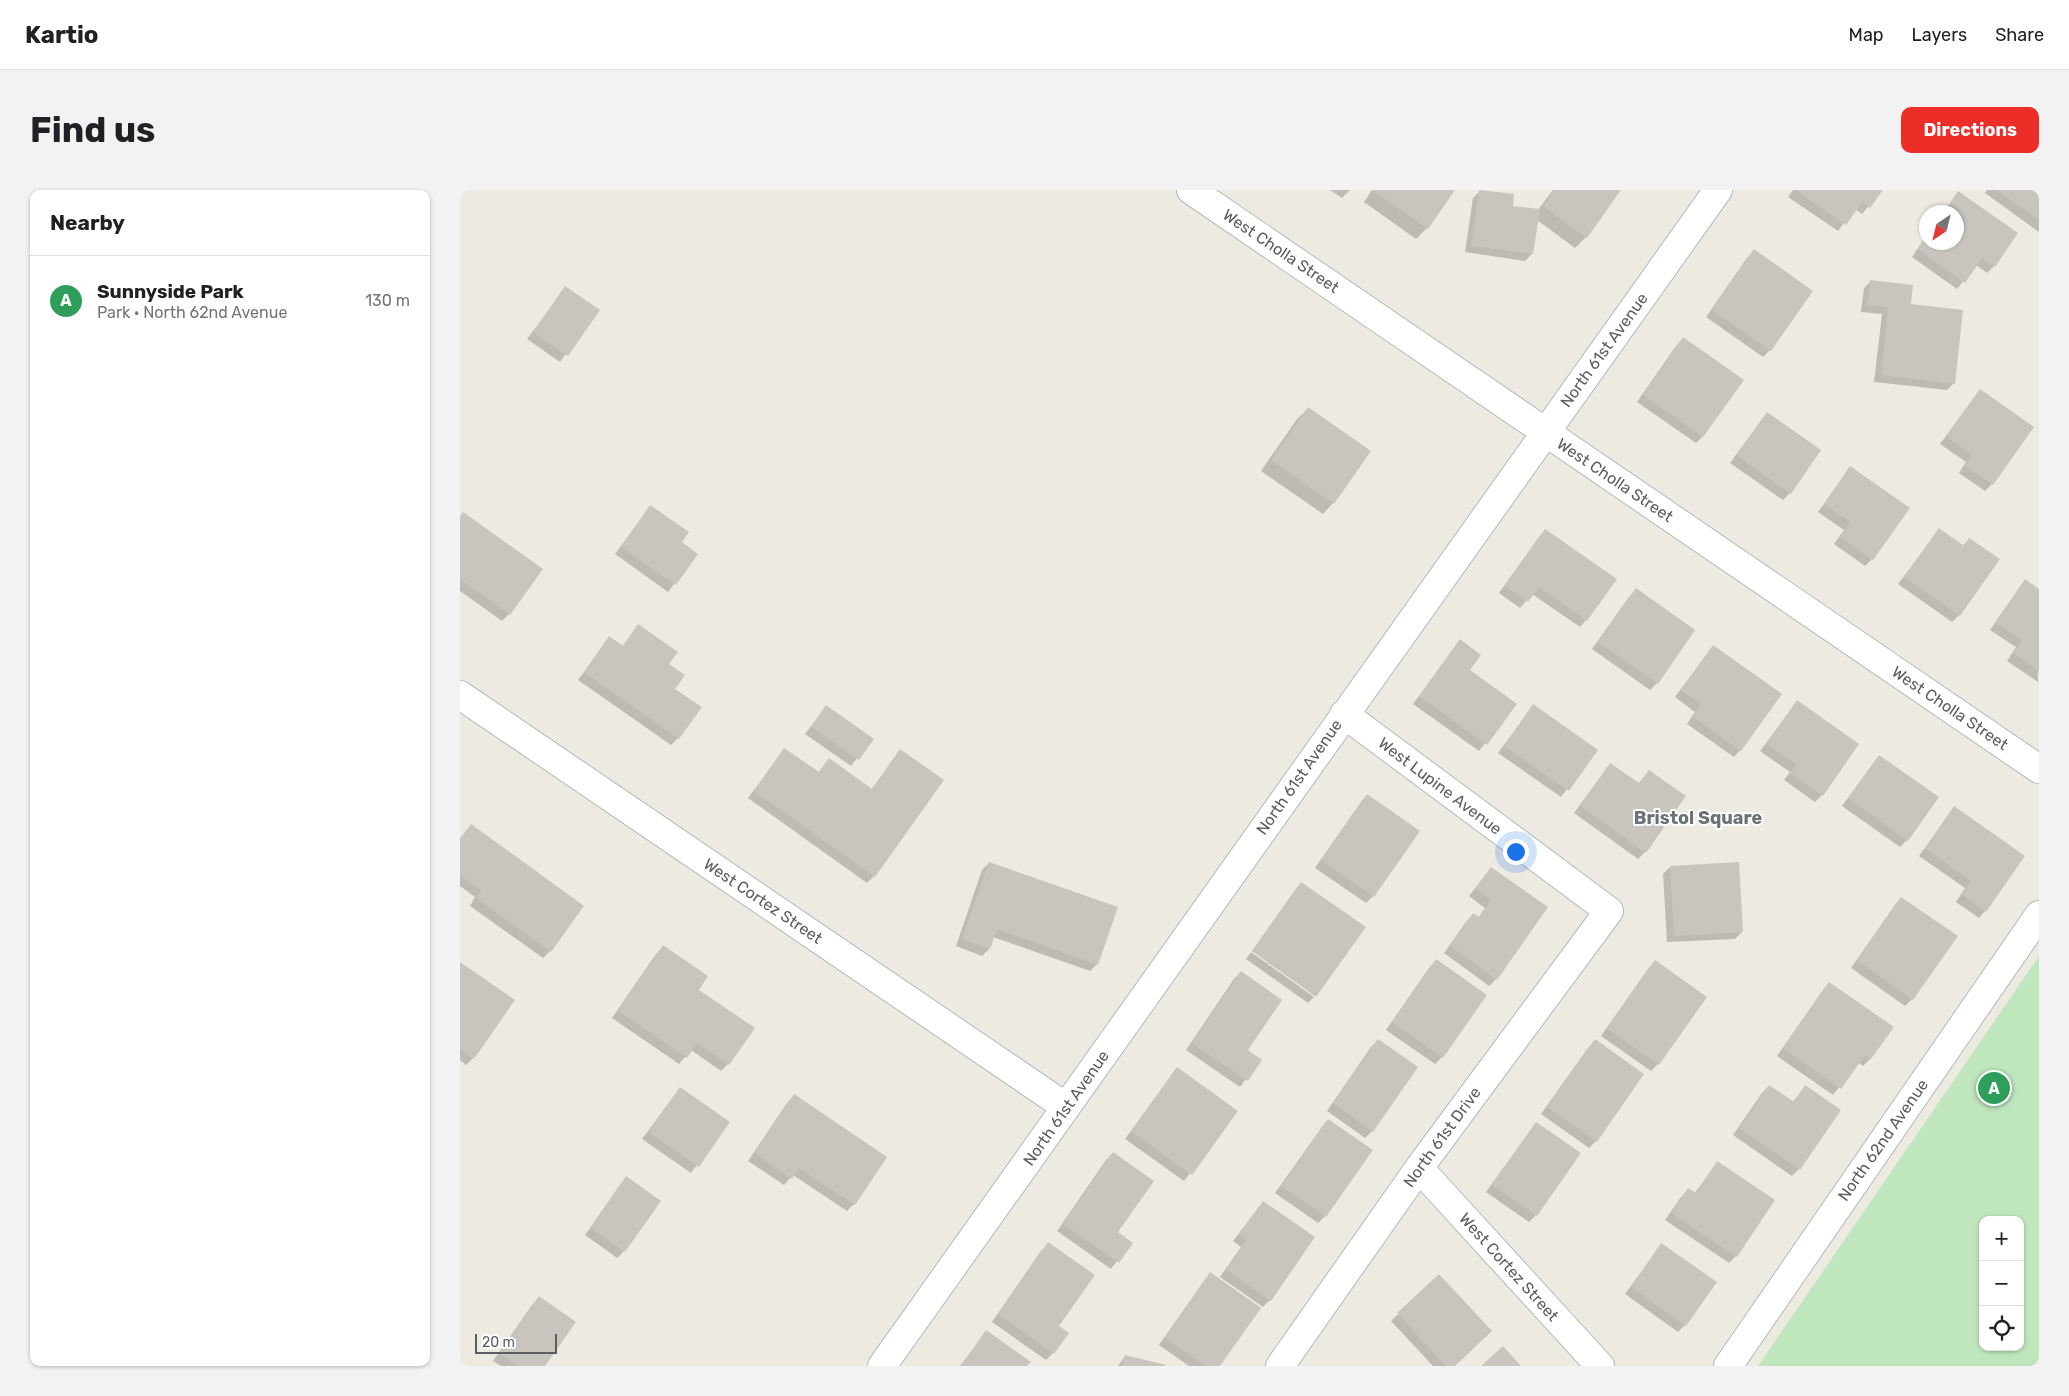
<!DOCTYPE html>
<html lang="en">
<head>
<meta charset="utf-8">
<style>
	:root { --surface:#fff; --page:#f2f2f2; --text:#202124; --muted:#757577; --line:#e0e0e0; --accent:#ed2e28 }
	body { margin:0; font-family:Rubik,sans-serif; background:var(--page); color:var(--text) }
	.controls { position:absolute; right:15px; bottom:15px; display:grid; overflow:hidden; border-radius:10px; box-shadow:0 1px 4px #0004 }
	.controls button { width:45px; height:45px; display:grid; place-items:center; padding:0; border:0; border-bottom:1px solid var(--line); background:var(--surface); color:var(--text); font:25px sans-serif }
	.compass { position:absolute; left:1459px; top:15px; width:45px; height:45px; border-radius:50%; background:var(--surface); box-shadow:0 1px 4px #0004; rotate:215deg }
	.scale { position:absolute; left:15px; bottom:12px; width:82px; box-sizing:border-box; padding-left:5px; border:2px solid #5a5e63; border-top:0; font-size:14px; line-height:18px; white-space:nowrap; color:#5a5e63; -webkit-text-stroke:4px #fff; paint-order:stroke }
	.you { position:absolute; left:1055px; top:661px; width:18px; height:18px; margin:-12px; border:4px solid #fff; border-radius:50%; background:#1a73e8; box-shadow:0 0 0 8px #1a73e833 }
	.badge { display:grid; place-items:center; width:32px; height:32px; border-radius:50%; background:var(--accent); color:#fff; font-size:16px; font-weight:700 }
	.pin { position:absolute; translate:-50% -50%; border:2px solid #fff; box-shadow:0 1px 5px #0006 }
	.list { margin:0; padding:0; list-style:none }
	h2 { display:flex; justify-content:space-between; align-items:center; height:65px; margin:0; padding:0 20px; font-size:21px }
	h2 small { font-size:16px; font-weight:400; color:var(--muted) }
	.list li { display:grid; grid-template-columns:32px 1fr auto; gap:15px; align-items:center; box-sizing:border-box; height:90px; padding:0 20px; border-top:1px solid var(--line) }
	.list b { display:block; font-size:19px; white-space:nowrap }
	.list p { margin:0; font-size:16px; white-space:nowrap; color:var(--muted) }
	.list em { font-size:16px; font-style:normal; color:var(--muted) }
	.icon { flex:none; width:28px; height:28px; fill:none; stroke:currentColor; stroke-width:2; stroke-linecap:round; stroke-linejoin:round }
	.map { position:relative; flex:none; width:1579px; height:1176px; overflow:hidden; border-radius:10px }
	header { display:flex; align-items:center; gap:30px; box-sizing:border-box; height:70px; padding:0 25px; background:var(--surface); border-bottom:1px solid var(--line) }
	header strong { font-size:24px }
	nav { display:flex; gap:28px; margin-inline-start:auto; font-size:18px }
	.intro { display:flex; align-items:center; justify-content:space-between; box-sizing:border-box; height:120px; padding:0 30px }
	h1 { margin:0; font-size:35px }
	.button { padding:12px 22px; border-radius:10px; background:var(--accent); color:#fff; font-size:18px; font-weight:700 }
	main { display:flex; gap:30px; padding:0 30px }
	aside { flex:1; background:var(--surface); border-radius:10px; box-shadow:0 1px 4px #0004 }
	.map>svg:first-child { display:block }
	.green { fill:#bfe6bd; fill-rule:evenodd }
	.shadow { fill:#0003 }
	.building { fill:#c8c5bf }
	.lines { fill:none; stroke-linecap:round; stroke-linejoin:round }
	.minor-casing { stroke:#b4b8bd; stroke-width:30 }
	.tertiary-casing { stroke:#b4b8bd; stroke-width:30 }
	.minor { stroke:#fff; stroke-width:28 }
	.tertiary { stroke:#fff; stroke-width:28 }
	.labels { text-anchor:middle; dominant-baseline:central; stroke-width:4; stroke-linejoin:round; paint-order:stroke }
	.street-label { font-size:16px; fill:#5a5e63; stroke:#fff }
	.neighbourhood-label { font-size:18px; font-weight:bold; fill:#6b7175; stroke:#fff }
</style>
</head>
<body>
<header>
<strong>Kartio</strong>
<nav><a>Map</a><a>Layers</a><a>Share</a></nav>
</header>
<div class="intro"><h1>Find us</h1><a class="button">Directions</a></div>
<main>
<aside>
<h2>Nearby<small></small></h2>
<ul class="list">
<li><span class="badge" style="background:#2e9e5b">A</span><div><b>Sunnyside Park</b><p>Park · North 62nd Avenue</p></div><em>130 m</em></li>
</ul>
</aside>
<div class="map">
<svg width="1579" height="1176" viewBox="0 0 1579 1176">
	<rect width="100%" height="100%" fill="#edeae2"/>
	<path class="green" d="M1579,766V1176H1298ZM1523,1030H1560V1157H1523Z"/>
	<path class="shadow" d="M870,0H890L882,8Z
		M912,0H994L967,38L956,49L904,12Z
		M1093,0H1160L1126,47L1115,58L1077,30L1072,64L1065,71L1005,62L1013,8L1020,1L1052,17L1078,20Z
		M1333,0H1422L1402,24L1395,19L1378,41L1328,7Z
		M1527,0H1579V42L1525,3Z
		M1499,3L1534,76L1527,83L1516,75L1497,99L1452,67L1466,46V52H1496V22H1483Z
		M1294,61L1310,160L1303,167L1246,127L1287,68Z
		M1411,91L1450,116L1494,193L1487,200L1414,192L1422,124L1401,122L1404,98Z
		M106,98L138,120L100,172L67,149Z
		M1223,149L1242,247L1236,253L1177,212L1216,156Z
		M1520,200L1572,237L1532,294L1525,301L1499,283L1506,272L1480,254Z
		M848,219L873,313L863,324L801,281L837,229Z
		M1307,223L1330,303L1323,310L1270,273Z
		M1390,278L1412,369L1405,376L1374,354L1384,340L1358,322Z
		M190,317L220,353L236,364L208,402L155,364Z
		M0,326L49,424L42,431L0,401Z
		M1479,340L1502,356L1510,349L1499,425L1492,432L1438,394Z
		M1085,341L1126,430L1120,437L1072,404L1060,418L1039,403L1079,347Z
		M1565,391L1579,400L1578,492L1547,471L1556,457L1530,440L1559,398Z
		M1176,400L1197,493L1190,500L1132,459L1169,407Z
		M178,436L208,474L214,499L218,548L211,555L118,490L150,448L162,457Z
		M1000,451L1008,480L1055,514L1019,561L953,514Z
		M1253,456L1280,560L1274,567L1227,534L1235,522L1215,507Z
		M1337,512L1362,605L1355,612L1324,590L1330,582L1300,561Z
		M1073,516L1136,560L1101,607L1038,563Z
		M366,517L412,549L391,576L345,544Z
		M324,560L358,583L369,570L411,600L440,561L414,686L407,693L288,608Z
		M1419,566L1447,650L1440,657L1382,616Z
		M1150,574L1178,594L1189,582L1185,662L1178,669L1114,623Z
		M907,605L959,641L913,706L906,713L855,678L901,612Z
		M1494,618L1525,721L1519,728L1496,712L1505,698L1459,666Z
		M11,636L90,761L83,768L10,716L15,707L0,696V648Z
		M529,673L637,774L630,781L533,747L529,759L522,766L496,756L522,680Z
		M1210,677L1282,742L1275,749L1207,752L1203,684Z
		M1031,678L1036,789L1029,796L984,763L1006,732L1013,725L1018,728L1025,718L1009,706Z
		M842,693L856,805L793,760L835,700Z
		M1441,708L1452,809L1445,816L1391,778L1435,715Z
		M203,757L237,800L268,874L261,881L231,860L219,874L152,828L196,764Z
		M791,762L854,807L848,813L786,769Z
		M976,771L982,867L975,874L926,840L969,778Z
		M1195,772L1198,874L1191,881L1141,846L1188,779Z
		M0,773L13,868L6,875L0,870Z
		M781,782L786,861L800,870L780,897L726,860L774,789Z
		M1369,793L1432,837L1410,869L1403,876L1398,872L1373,905L1317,866L1363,800Z
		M918,850L912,941L905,948L867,921L911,857Z
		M1135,851L1136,951L1129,958L1081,924L1128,858Z
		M717,878L777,921L724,991L665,949Z
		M1309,896L1332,913L1345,897L1339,979L1332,986L1273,945L1302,903Z
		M220,898L268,932L231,983L182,949Z
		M334,906L426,967L394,1014L387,1021L333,985L324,995L288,971L327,913Z
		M868,930L865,1026L858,1033L815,1003L862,937Z
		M1076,934V1025L1069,1032L1026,1002L1070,941Z
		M653,963L656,1043L671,1053L651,1079L597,1041L646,970Z
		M1258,972L1313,1010L1276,1066L1269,1073L1205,1030L1221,1007L1228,1000L1234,1004Z
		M167,988L164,1061L157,1068L125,1045L160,995Z
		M803,1012L810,1110L803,1117L760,1087L781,1057L773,1051Z
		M588,1054L598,1137L593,1163L586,1170L532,1132L581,1061Z
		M1201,1055L1225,1135L1218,1142L1165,1104Z
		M751,1084L759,1176H729L699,1155L744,1091Z
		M979,1086L994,1176H973L931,1131Z
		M79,1108L84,1176H41L33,1171L72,1115Z
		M526,1142L566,1176H500Z
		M665,1166L703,1176H658Z"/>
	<path class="building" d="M912,0H995L968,39Z
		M1019,0L1054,4L1053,16L1080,19L1073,64L1011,56Z
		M1095,0H1161L1127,48L1083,16Z
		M1335,0H1423L1410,18L1402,12L1386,35Z
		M1537,0H1579V30Z
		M1498,1L1558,43L1535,77L1522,68L1505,93L1458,59L1466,47V52H1496V22H1484Z
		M1294,59L1353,101L1311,161L1252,120Z
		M1410,90L1453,95L1451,114L1503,120L1495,194L1421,185L1428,117L1407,115Z
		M105,96L140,120L108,166L73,142Z
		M1223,147L1284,190L1243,247L1183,205Z
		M1520,199L1574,237L1533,295L1505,276L1512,265L1486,246Z
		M848,217L911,261L874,314L811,270Z
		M1307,222L1361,260L1331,304L1276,265Z
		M1390,276L1450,318L1413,370L1380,347L1390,332L1364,314Z
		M190,315L229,342L222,352L238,364L216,395L161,357Z
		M3,322L83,379L50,425L0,389V326Z
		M1479,338L1504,356L1509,348L1540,369L1500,426L1444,387Z
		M1085,339L1157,389L1127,431L1079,397L1068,412L1045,396Z
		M1565,389L1579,399V481L1553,463L1562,450L1536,433Z
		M1176,398L1235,440L1198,494L1138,452Z
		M178,434L218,462L209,474L225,485L215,499L242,517L219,549L124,482L149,446L163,456Z
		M1000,449L1021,465L1010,480L1057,514L1027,555L959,506Z
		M1253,455L1322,504L1281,561L1233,527L1241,514L1221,500Z
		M1337,510L1399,554L1363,606L1330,583L1336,574L1306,554Z
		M1073,514L1138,560L1109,601L1044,556Z
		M366,515L414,549L399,570L351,537Z
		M324,558L359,582L369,568L412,599L440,559L484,590L415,687L294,601Z
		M1419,565L1479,607L1448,651L1388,608Z
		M1150,573L1179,593L1189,580L1226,606L1186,663L1120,616Z
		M907,604L960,641L914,707L861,670Z
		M1494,616L1565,666L1526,722L1502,704L1511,691L1465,658Z
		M11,634L124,716L91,762L16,708L21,700L0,685V649Z
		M529,672L658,717L638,775L537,739L530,759L502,749Z
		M1279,672L1283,742L1214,746L1210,676Z
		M1031,677L1088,717L1037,790L990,756L1013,723L1019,727L1031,710L1015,699Z
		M841,692L906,737L856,807L792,761Z
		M1441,707L1498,746L1453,810L1397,770Z
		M203,755L248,786L239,800L295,838L269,875L237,853L227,868L158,821Z
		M976,769L1027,805L983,868L932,832Z
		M1195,770L1247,807L1199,875L1147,838Z
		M0,772L55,810L14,869L0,859Z
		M781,781L822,810L788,860L802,870L788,891L732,853Z
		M1369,792L1434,837L1411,869L1405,865L1381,899L1323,858Z
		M918,849L958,877L913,942L873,913Z
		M1135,849L1184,884L1137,952L1087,917Z
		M717,877L778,921L732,985L671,941Z
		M1309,895L1334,912L1345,895L1381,920L1340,980L1279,938Z
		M220,897L270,932L239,977L188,942Z
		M334,904L427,967L395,1015L339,978L332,989L294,963Z
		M868,929L913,960L866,1027L821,996Z
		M1076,932L1121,963L1077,1026L1032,995Z
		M653,962L694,991L658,1042L673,1053L659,1073L603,1034Z
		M1257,971L1315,1010L1277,1067L1211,1023L1228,998L1236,1003Z
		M166,986L201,1011L165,1062L131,1038Z
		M803,1011L855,1047L811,1111L766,1080L787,1050L779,1044Z
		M588,1052L635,1085L599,1136L609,1143L594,1164L538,1124Z
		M1201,1053L1257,1092L1226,1136L1171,1097Z
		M750,1082L801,1118L760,1176H745L705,1148Z
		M979,1084L1032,1141L995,1176H986L937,1123Z
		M79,1106L116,1132L85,1176H58L39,1163Z
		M526,1140L571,1172L567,1176H501Z
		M1043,1156L1061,1176H1021Z
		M665,1165L706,1175V1176H662Z"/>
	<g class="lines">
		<defs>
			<path id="minor" d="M0,505L606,917
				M959,978L1140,1176
				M422,1176L1258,0
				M820,1176L959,978L1149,721L884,524
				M1268,1176L1579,725"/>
			<path id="tertiary" d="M731,0L1579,579"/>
		</defs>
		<use href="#minor" class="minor-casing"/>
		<use href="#tertiary" class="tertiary-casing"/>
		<use href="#minor" class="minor"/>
		<use href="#tertiary" class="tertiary"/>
	</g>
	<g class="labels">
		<g class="street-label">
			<text transform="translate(821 61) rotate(34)">West Cholla Street</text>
			<text transform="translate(1144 160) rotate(-54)">North 61st Avenue</text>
			<text transform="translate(1155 290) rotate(34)">West Cholla Street</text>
			<text transform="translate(1490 518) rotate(34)">West Cholla Street</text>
			<text transform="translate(839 587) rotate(-55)">North 61st Avenue</text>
			<text transform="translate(980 596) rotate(37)">West Lupine Avenue</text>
			<text transform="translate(303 711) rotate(34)">West Cortez Street</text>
			<text transform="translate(606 918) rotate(-55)">North 61st Avenue</text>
			<text transform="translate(982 947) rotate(-54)">North 61st Drive</text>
			<text transform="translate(1423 950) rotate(-55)">North 62nd Avenue</text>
			<text transform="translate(1049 1077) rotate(48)">West Cortez Street</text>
		</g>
		<g class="neighbourhood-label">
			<text x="1238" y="628">Bristol Square</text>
		</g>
	</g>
</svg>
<div class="controls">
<button>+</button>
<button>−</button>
<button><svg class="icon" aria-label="locate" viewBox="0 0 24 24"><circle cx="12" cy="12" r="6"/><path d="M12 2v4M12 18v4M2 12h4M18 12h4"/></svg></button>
</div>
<svg class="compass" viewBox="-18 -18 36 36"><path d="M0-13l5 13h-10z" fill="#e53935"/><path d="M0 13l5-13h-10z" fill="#757577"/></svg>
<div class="scale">20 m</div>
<div class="you"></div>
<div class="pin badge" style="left:1534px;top:898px;background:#2e9e5b">A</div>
</div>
</main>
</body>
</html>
